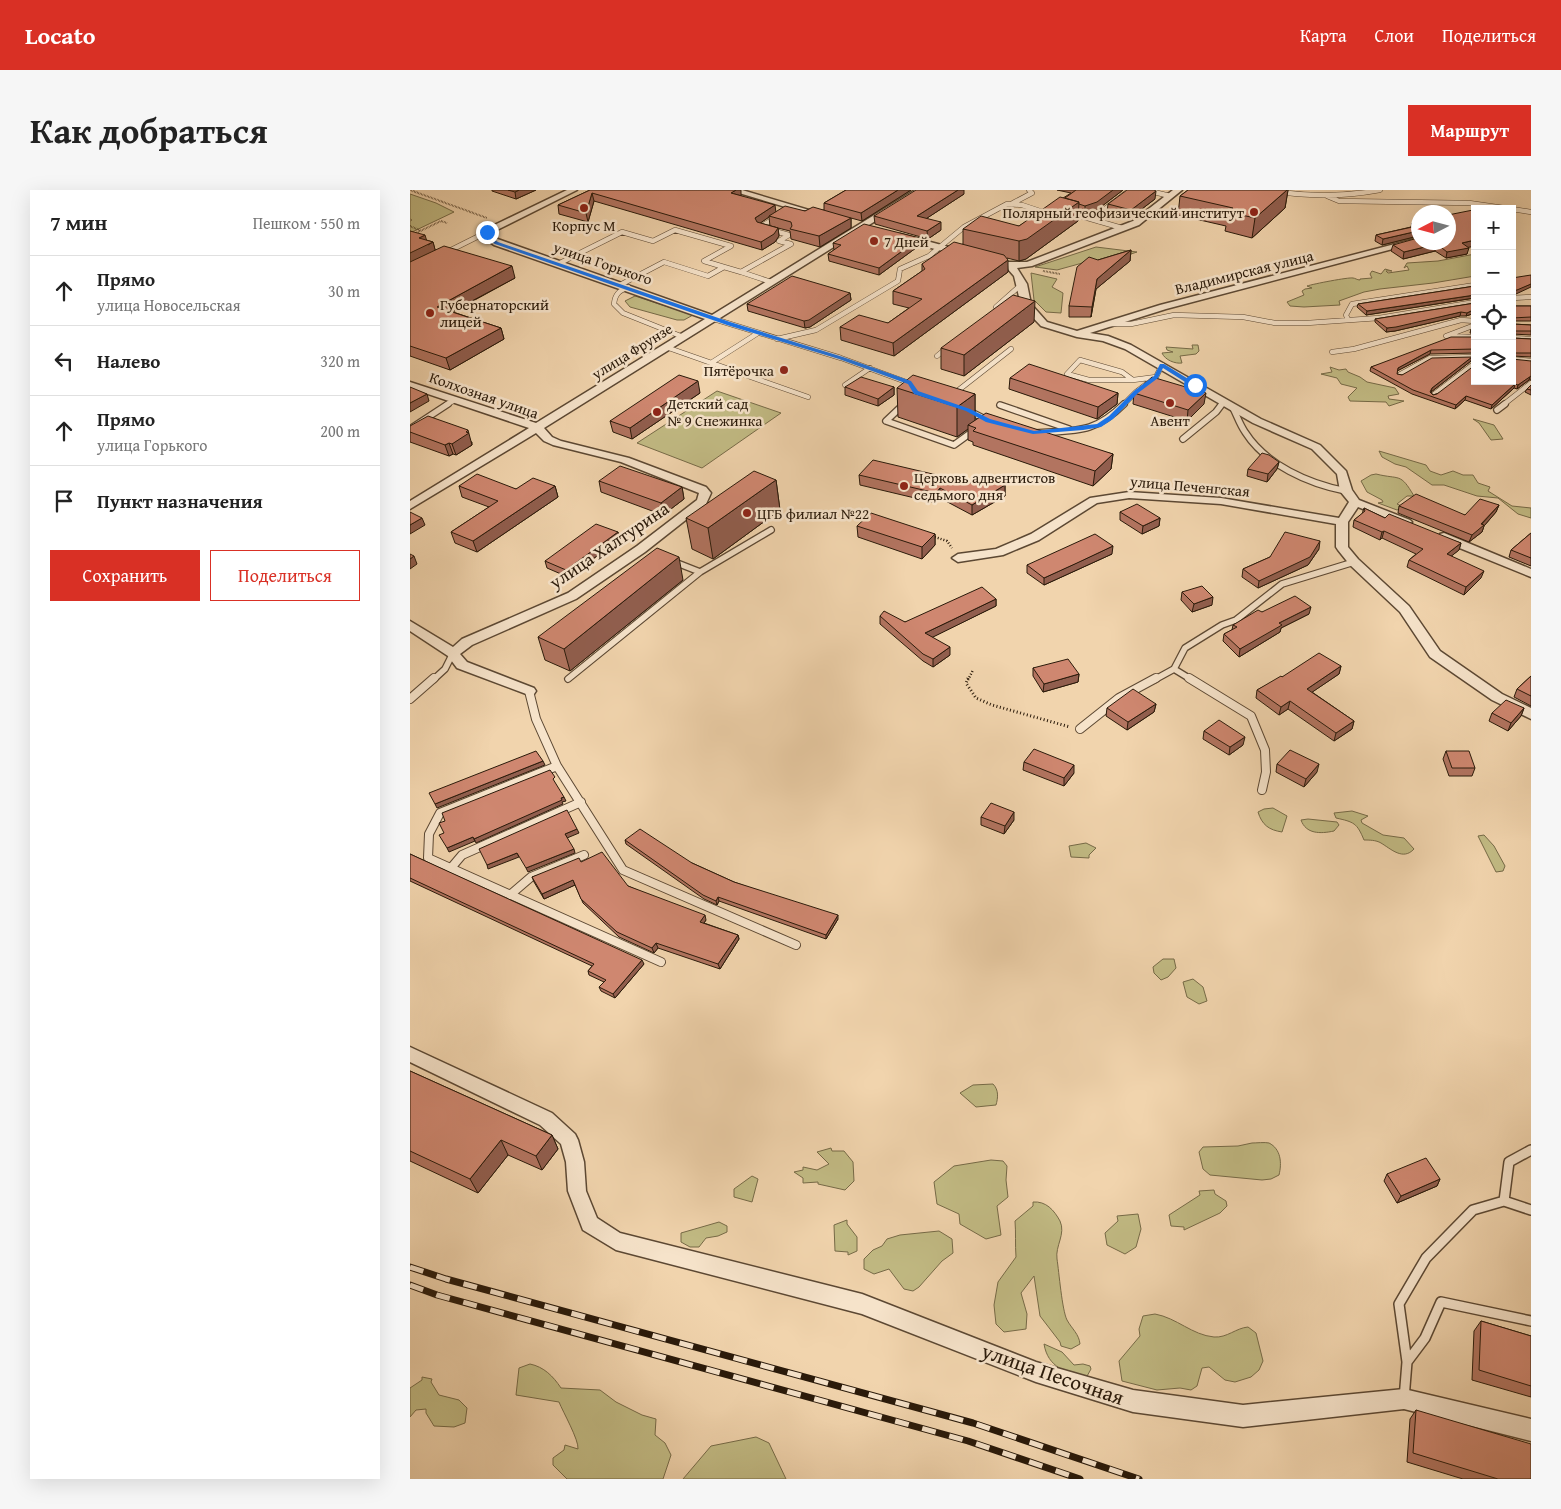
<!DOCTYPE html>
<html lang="ru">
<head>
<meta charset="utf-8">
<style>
	:root { --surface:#fff; --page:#f6f6f6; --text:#222; --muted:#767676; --line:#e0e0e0; --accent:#d93025 }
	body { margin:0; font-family:"Gentium Book Plus",serif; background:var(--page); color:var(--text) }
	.controls { position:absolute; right:15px; top:15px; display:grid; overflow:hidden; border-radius:0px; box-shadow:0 5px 20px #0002 }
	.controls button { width:45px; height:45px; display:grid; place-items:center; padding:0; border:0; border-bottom:1px solid var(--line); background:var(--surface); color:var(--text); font:25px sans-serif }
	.compass { position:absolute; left:1001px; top:15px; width:45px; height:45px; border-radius:50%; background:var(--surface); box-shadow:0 5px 20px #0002; rotate:264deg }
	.stop { position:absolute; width:15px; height:15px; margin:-11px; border:4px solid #1a73e8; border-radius:50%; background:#fff }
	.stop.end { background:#1a73e8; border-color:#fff; box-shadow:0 1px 5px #0008 }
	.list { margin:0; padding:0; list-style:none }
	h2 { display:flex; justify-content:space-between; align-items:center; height:65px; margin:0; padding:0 20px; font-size:21px }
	h2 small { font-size:16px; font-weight:400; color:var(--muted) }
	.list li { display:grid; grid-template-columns:32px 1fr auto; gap:15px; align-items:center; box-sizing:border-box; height:70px; padding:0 20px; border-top:1px solid var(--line) }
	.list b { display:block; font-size:19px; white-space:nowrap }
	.list p { margin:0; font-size:16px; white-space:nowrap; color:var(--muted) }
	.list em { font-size:16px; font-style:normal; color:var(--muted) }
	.actions { display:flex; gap:10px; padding:15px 20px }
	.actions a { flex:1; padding:11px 0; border:1px solid var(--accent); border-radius:0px; text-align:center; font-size:18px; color:var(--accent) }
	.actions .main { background:var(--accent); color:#fff }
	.icon { flex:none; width:28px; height:28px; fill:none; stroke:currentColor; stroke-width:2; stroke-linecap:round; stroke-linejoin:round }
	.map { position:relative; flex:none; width:1121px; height:1289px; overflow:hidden; border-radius:0px }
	header { display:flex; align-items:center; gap:30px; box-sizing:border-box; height:70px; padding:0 25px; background:var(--accent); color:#fff }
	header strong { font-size:24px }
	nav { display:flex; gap:28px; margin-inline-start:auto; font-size:18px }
	.intro { display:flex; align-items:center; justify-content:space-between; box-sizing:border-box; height:120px; padding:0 30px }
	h1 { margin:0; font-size:35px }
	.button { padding:12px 22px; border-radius:0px; background:var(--accent); color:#fff; font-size:18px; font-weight:700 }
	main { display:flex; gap:30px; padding:0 30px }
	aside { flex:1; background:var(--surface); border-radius:0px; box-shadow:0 5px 20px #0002 }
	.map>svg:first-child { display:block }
	.green { fill:#c2bb84; stroke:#766a47 }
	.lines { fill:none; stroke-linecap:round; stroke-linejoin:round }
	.lane-far3-casing { stroke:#5c4833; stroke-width:5.5 }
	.lane-far2-casing { stroke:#5c4833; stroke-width:8 }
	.lane-far1-casing { stroke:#5c4833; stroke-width:10 }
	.lane-casing { stroke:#5c4833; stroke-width:12 }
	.street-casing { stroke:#5c4833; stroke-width:3 }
	.path-far2 { stroke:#2a1a0a; stroke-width:2; stroke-dasharray:0.5 1; stroke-linecap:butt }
	.path-far1 { stroke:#2a1a0a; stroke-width:2.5; stroke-dasharray:1 2; stroke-linecap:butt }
	.path { stroke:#2a1a0a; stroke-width:3; stroke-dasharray:1 2.5; stroke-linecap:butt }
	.lane-far3 { stroke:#f6e3ca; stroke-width:4.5 }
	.lane-far2 { stroke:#f6e3ca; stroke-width:5.5 }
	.lane-far1 { stroke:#f6e3ca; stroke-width:8 }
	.lane { stroke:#f6e3ca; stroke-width:9 }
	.street { fill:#f6e3ca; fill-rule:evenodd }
	.rail-casing { stroke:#2a1a0a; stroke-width:7 }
	.rail { stroke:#f6e3ca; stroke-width:5; stroke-dasharray:14; stroke-linecap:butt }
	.wall { fill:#b27460; stroke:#2a1a0a }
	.shaded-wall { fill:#915e4e; stroke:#2a1a0a }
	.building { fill:#cf8770; stroke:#2a1a0a }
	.route { fill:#1a73e8 }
	.poi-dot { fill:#8f2418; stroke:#f6e3ca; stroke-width:2 }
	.labels { text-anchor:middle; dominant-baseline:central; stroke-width:5; stroke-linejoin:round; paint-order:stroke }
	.far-poi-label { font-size:15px; fill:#2a1a0a; stroke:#f6e3ca; text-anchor:start }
	.far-street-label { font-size:15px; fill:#2a1a0a; stroke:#f6e3ca }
	.street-label { font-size:18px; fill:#2a1a0a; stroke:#f6e3ca }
	.near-street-label { font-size:21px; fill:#2a1a0a; stroke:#f6e3ca }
</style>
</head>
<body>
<header>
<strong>Locato</strong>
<nav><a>Карта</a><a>Слои</a><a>Поделиться</a></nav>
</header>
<div class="intro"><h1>Как добраться</h1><a class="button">Маршрут</a></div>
<main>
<aside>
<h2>7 мин<small>Пешком · 550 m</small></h2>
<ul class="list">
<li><svg class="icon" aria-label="ahead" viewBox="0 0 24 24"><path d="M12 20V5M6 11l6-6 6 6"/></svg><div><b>Прямо</b><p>улица Новосельская</p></div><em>30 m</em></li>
<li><svg class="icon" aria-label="left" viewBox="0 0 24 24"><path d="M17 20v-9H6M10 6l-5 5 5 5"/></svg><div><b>Налево</b></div><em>320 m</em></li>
<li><svg class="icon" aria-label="ahead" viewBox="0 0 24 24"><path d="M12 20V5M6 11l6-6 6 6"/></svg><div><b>Прямо</b><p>улица Горького</p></div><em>200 m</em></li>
<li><svg class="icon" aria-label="arrive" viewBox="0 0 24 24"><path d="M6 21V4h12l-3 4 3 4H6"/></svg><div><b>Пункт назначения</b></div></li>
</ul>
<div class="actions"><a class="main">Сохранить</a><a>Поделиться</a></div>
</aside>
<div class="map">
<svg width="1121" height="1289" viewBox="0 0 1121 1289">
	<rect width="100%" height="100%" fill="#f1d4ad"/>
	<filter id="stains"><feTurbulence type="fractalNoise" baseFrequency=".004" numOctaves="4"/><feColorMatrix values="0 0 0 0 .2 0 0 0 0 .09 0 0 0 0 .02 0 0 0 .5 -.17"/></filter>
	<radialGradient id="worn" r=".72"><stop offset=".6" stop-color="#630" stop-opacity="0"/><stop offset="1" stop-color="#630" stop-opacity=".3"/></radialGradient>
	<path class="green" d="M0,4L26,13L44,22L0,43V31L2,30L0,29Z
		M686,57L727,62L691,74L676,72L647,80L625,77Z
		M1065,64V86L1023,93L970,99L954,102L929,111L930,115L894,117L880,116L877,112L894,105L892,101L895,99L902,98L897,96C903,94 939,87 943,88C945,88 947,90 950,90V89L962,88L960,84L962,81L971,84L975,79L982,81H976L978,83L999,80L997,76L994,78L997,73L1028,71Z
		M621,83L647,89L642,97L653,103L651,123L636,122L624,110Z
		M225,106L283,125L274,130H267L220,117L215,111Z
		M782,155H788L789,161L786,164L770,166L772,173C765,174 755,170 752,163L763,162L757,160L756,157L783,159Z
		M920,177L929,180L936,179L938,182L950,187L957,192L985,198L989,204L978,206L979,209L994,211L979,216L976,212L940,211L938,207L947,198L931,194L927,188L911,184L922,182Z
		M307,201L371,223L292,278L227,253Z
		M1063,229L1084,235L1093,249L1081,250L1069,233Z
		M969,261L1016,275L1020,281L1031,285L1043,281L1053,285H1063L1068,293L1080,297L1078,301L1102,316L1121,318V328L1108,324L1088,308L1067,306L1034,295H1022L996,277L985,274L972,267Z
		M966,284C990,290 990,282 1004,306H997L987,314L994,317L987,320L968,313L973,312L972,310L957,302L951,291L961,285Z
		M863,618L877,626L872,642C859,640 852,635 848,622L854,619Z
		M942,621L958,626L951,630L952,633L973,645L994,648L1004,659C993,671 981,659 971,653C966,650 959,650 954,650C947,633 944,632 926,628L924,623Z
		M898,629L927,632L929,635L924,641C910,644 896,644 891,630Z
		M1074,645L1084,656L1095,676L1093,681L1086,682L1068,646Z
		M676,653L686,658L679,665V668L661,667L659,656Z
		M753,769H764L766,778L758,787L751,790L744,783L743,777Z
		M783,789L793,797L797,811L789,814L777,807L773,792Z
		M583,894C589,900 588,908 586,915L566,917L550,903L563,895Z
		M842,953C846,953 855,952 859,953C871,959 872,973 869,985L861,989L852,990L800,985L793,979L789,962L793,957L828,956Z
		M421,958L422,961H434L443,972L444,991L435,1000L408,994V992L393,993V988L384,982L393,980V977L407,980L419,974L407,962Z
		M581,970L593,971L597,976L596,990L598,1007L587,1016L591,1045L576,1049L550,1034L549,1024L527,1014L524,992L544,976Z
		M342,986L348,989L342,1012L324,1007V999Z
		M804,1000L805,1004L816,1011L817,1016L810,1023L774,1040V1037L761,1036L759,1025L790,1005L789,1001Z
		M623,1012C636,1011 644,1020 650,1031C656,1044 645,1056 647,1069C649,1082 652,1120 657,1130C662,1139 669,1144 670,1154L661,1159L651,1156L650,1152L630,1126L624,1086L611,1103L617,1124L616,1139L594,1142L586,1134L584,1115L588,1092L606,1067C605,1054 606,1043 605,1031L623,1016Z
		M728,1024L731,1039L726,1057L715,1064L697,1055L695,1043L708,1031L707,1026Z
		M437,1030V1034L447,1047V1061L438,1065V1062L425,1061L424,1035Z
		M309,1032L317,1036V1042L308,1046L296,1048L289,1057H280L271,1052V1043Z
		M529,1041L542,1049L543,1063L532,1071L509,1097L503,1101L494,1099L479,1079L464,1084L454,1079V1069L463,1060L472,1056L477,1049L490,1045Z
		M745,1124C767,1128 782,1145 804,1147C817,1148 826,1138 838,1137L846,1143L853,1171L849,1180L841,1187L825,1192L815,1190L799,1177L792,1178L787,1196L781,1200L770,1198L747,1200L712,1191L709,1171L730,1146L729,1139L733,1126Z
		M634,1154L652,1162L664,1175L673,1174L680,1176L681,1179L676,1188C656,1182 638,1178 634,1154Z
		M120,1174C134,1177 143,1186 151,1198L190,1200L206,1212L232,1225L246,1229L245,1245L255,1253L261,1265L253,1289H157L143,1275V1268L154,1260L155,1255L168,1259C169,1250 153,1222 149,1212L106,1205L109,1178Z
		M12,1187L22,1189L21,1192L29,1205L49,1210L57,1218L55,1233L44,1237L24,1236L16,1223V1219L6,1220L0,1227V1198L12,1190Z
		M346,1247L359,1253L376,1289H273L301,1256Z"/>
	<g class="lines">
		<defs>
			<path id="lane-far3" d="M736,0L760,6
				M857,0C895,7 932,7 970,0
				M917,6L929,11L1059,13L1101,19
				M603,13L622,3L619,0
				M1102,19L1121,22
				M660,23L712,38
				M678,26L687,25L720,0
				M554,37L597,14L612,15L636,23L633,25
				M37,62L77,42
				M148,74L212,42L243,51L265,40L321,56L294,71L314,77
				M361,92L331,82L381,54L369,51L379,45L350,37L367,27
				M210,95L254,72L298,86L314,77L331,82
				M218,97C209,101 205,104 204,114L213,123L273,147
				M1102,108L1121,107
				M586,117L612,94
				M304,129L431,168L499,193L502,197
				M938,130L936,125L942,114L1065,95
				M700,134H721L764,125L833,127L865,133H897L969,128L1065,112
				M1065,135L1036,146L1065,147
				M1102,148L1121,149
				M367,149L406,140L488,91L490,79L519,66L554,37L564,40
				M256,157L398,207
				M922,162L944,159L1051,130L1065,131
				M527,166L539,156
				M1102,169L1121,171
				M670,170L712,182L723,190H679L657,184Z
				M301,173L348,143
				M989,185L1020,168L1065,167
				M723,190L746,187L752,175
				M435,195L460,178
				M1023,205L1065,173
				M541,206L601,159
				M36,215L43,211
				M493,215L495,213
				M713,215L726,202L746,187
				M811,215L813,212
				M1093,215L1121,193"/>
			<path id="lane-far2" d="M494,214L476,231L544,255L566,239
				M590,215L659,239
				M823,218C827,226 830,235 835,242C856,275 899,294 936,301
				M555,219L579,231
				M1087,220L1095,214
				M0,239L38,214
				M626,243C666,240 684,244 714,214
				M773,249L806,222L812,214
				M262,371L290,382L361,340
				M158,489L290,382
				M23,490L35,479L43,463
				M744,490L764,479
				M782,490L764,479L775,458L812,435L826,430L872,394L944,372"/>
			<path id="lane-far1" d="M779,488L841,526L855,560L856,582L852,600
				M119,501L126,529L147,576L213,680L386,755
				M0,509L24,488
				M670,539L709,508L746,488
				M147,576L30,623L19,644L18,668L251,772
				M41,678L52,665L171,612
				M100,705L121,687L174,665"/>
			<path id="lane" d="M1094,1011L1099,972L1121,960
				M997,1172L1015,1148L1031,1112L1121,1131
				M994,1209L997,1172L989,1114L1016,1068L1063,1020L1094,1011L1121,1020"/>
			<path id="street" d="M157,0H167L81,43L82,47L302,125L505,0H515L134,238L142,247L151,251L219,268L296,297L301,303L296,314L235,362L166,409L62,455L50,464L57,472L124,498L126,501L124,504L119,505L47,478L38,466L0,441V431L43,457L52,449L158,403L227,356L287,310L289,303L211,272L143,255L134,251L126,243L0,319V311L119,238L0,198V192L126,233L295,129L84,55L74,48V40Z
				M319,0H332L419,26L412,28Z
				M763,0H772L729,35L622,76L607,78L617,94L621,114L637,132L667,141L750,115L1008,48L1009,52L756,119L680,143L698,146L721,155L851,229L910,255L936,281L942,300L949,310L1000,330L1002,332L996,336L948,317L938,332V357L948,369L999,416L1030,461L1092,504L1121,518V529L1082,510L1020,467L990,422L940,375L928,360L926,357V334L811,314L719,308L687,313L629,350L593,365L548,372L542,368L548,364L586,359L621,344L680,308L719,302L811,308L929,328L939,312L930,301L927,284L902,259L843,233L715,159L693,151L667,147L631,136L611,115L604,86L596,77L591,76V72H617L723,31Z
				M490,44L558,62L559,64L555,67L487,49L486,47Z
				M1034,343L1121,379V387L1030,350L1028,347L1030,344Z
				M0,857L142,923L165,944L168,950L174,972L176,1001L187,1028L210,1043L452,1104L626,1172L723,1200L833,1215L994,1199L1121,1229V1251L994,1219L833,1237L723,1222L626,1192L452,1124L206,1060L173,1040L158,1001L156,972L151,954L130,935L0,872Z"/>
		</defs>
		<use href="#lane-far3" class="lane-far3-casing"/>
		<use href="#lane-far2" class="lane-far2-casing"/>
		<use href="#lane-far1" class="lane-far1-casing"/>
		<use href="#lane" class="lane-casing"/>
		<use href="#street" class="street-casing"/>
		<path class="path-far2" d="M0,0L77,28
			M0,36L11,41
			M0,46L31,31L37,33
			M633,81L650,84"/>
		<path class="path-far1" d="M522,346L537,351L542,358
			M558,490L563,480"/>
		<path class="path" d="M558,488L556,493L566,508L582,515L660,537"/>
		<use href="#lane-far3" class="lane-far3"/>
		<use href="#lane-far2" class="lane-far2"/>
		<use href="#lane-far1" class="lane-far1"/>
		<use href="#lane" class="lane"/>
		<use href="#street" class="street"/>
		<defs>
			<path id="rail" d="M0,1077L36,1089L563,1233L729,1289
				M0,1095L27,1105L558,1251L670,1289"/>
		</defs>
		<use href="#rail" class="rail-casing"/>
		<use href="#rail" class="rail"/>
	</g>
	<path class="wall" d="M82,0H126L106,9L82,1Z
		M180,0L331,6L365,22L414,20V13L436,0H501L452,31L441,28V38L410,57L381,49L380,41L360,36L359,27L350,33L368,38L369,46L365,52L352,60L184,11L178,32L149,24L148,15Z
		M647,0H713L687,20L675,24L668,22V31L616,69L609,71L597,68L598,82L484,166L431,150L430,137L478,133L499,118L483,114V101L512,81V74L553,54V39L609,36L661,3Z
		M778,0H878L875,18L842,48L815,41L816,36L768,25L770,6Z
		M554,4L517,28L531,40L518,49L465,34L464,26Z
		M745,9L720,28L697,22L698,14Z
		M1065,21V56L1058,57L1057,64L1036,68L1025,61L993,69L981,61L983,55L1008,52Z
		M1008,32V46L972,55L965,51L966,45L1001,37L1002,33Z
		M0,41L16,50L23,52L25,60L105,88L43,122L91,138L94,149L40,180L0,166Z
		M423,53L510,55L469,85L419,71L418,64L424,60Z
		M721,60L720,71L686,99L681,127H659V116L688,70Z
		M1065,96V108L956,125L947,117L948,114Z
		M440,103L441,110L400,137L395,138L338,121L337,114Z
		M1065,113V123L1056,126H1050L985,141L976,142L965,132V129Z
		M1102,116H1121V131H1102Z
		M624,132L554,186L531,179V158Z
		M1102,134L1121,135V145L1102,144Z
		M1065,138V144L1060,143L1061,139Z
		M1065,147V163L1020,164L987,181V184L992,185L1061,171L1021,202L1023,205L1121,171V190H1119L1107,199L1104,198L1081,219L1055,210L1045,219L1002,204L960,181L961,177Z
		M1102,148L1121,149V167L1102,166Z
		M600,188L708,203L707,214L687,229L599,199Z
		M1121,195V205L1115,202L1117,199Z
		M435,197H484V205L468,216L435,205Z
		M487,198L565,204V231L703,264L701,279L683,296L563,255V252L558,250V239L547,247L488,227Z
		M290,203L222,249L203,242L200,231Z
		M724,203L794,214L777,231L723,214Z
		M0,236L62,252V255L46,265L43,264L39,266L0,252Z
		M869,272L867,279L857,292L837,286L838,279Z
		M449,285L595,295V306L562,325L530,308L526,313L450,295Z
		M366,290L370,320L303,369L282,359L276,328Z
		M189,291L272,297L274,309L253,325L191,302Z
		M49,296L106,299L145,296L148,307L67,362L45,353L41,342L79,317L52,307Z
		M1089,315L1086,322L1074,336L1072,342L1059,352L988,323L989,316L1055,325Z
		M954,318L975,328L1051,353L1049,360L1041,366L1071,388L1054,405L997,377L999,370L1006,364L972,348L970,350L943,337L944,330L952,324Z
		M710,322L750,328L749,336L732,344L710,330Z
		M447,336L525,344V355L512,369L448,347Z
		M208,342L209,350L158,387L137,378L135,371Z
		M1121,343V376L1099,367L1101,360Z
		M909,359L898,375L848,398L832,387L833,379L860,367Z
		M702,364L634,395L617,383V375Z
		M273,390L160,481L135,470L128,447Z
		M772,402L802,415L782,422L771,410Z
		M586,409V416L522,447L540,465L523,477L513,471L470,434V426L495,432Z
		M852,422L899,424L871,438L870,442L829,467L813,451L814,444L822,440L823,435Z
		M931,476L929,484L902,502L944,531L942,539L924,551L878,519L869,525L846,508L847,500L872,487Z
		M623,478L669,484L668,492L633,502L623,486Z
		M1121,486V516L1104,507L1107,499Z
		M746,514L744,522L717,540L696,526L697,518Z
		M1114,518L1111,526L1098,541L1079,531L1082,523Z
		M794,541L833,555L819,565L793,549Z
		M1036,561L1065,578L1062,586H1039L1033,569Z
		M614,572L664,583L654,596L613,580Z
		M867,574L907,582L894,597L866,582Z
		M571,627L604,630L594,644L571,635Z
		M215,650L282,673L324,692L428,729L416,749L309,711L307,715L294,709L216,654Z
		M0,664L234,774L205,808L191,801L189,797L194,792L179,785L178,781L182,776L0,691Z
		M171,672L218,696L296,730L294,733L328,745L329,749L310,779L248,758L244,763L209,747L173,713L165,695L134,709L124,692L122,687Z
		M0,881L142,945L148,959L132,980L98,965L68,1003L0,971Z
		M977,984L1030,989L1027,996L987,1013L974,991Z
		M1071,1131L1121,1146V1207L1062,1190L1064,1141Z
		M1006,1220L1121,1289H1053L997,1272L1000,1229Z"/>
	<path class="shaded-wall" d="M109,0H126L106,9L105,2Z
		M326,0H331V6L321,3Z
		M488,0H501L452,31L451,23Z
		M548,0H554V4L508,34L507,26Z
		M703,0H713L687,20L675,24V16Z
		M877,0H878L875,18L842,48L845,28Z
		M746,1L745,9L720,28L721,20Z
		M182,3L184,11L178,32L176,23Z
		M669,12L668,31L616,69L609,71V51Z
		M365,15L366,23L359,26V27L346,36L345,28Z
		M441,28V38L410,57L409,46Z
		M531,32V40L518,49L517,41Z
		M368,38L369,46L365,52L352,60L351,52Z
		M1008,41V46L972,55L973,49Z
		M15,45L18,55L23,52L26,63L0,77V63L9,48Z
		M510,48V55L469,85V78Z
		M1065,50V56L1050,59L1059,58L1057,64L1036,68L1037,62L1052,53Z
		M1027,54L1025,61L993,69L994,62Z
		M721,60L720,71L686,99L681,127L682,117L687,89Z
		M598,70V82L484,166L483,153Z
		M102,76L105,88L30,128L27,117Z
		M1121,94V97L1106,104H1102V101Z
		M440,103L441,110L400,137L395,138L394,131Z
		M1065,105L1064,108L956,125L957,121Z
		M625,111L624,132L554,186V165Z
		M1065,119V123L1056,126L1057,123Z
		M1051,122L1050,126L985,141L976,142L977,138Z
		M91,138L94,149L40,180L36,168Z
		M1021,160L1020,164L987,181L988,178Z
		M1062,167L1061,171L1021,202L1022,198Z
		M1120,186L1119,190L1107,199L1108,195Z
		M288,191L290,203L222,249L220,238Z
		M1105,194L1104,198L1081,219L1082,215Z
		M484,197V205L468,216V209Z
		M708,203L707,214L687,229L688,217Z
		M796,203L794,214L777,231L778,220Z
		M17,204L19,211L0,222V213Z
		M565,204V234L558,235V239L547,247V217Z
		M1056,206L1055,210L1045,219L1046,215Z
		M58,240L62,255L46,265L42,254Z
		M39,253L43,264L39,266L35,255Z
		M703,264L701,279L683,296L685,281Z
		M869,272L867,279L857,292L858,284Z
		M366,290L370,320L303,369L298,338Z
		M595,295V306L562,325V315Z
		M145,296L148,307L67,362L63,351Z
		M272,297L274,309L253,325L251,313Z
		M530,298V308L526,313V303Z
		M1089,315L1086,322L1074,336L1072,342L1059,352L1062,345Z
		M12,328L15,335L0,344V335Z
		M750,328L749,336L732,344L733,336Z
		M974,341L972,348L970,350L972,342Z
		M208,342L209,350L158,387L156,380Z
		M525,344V355L512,369V357Z
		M910,351L909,359L898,375L848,398L849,391Z
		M1051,353L1049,360L1034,372L1037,364Z
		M703,356L702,364L634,395V388Z
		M4,366L7,374L0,379V369Z
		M269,367L273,390L160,481L154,459Z
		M1074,381L1071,388L1054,405L1056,397Z
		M803,407L802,415L782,422L784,414Z
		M586,409V416L515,451V443Z
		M901,417L899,424L871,438L870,442L829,467L830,459L869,433Z
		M540,457V465L523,477V469Z
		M931,476L929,484L895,507L897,499Z
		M669,484L668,492L633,502L634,494Z
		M880,511L878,519L869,525L871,517Z
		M746,514L744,522L717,540L718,532Z
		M1114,518L1111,526L1098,541L1101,533Z
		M944,531L942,539L924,551L926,543Z
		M835,547L833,555L819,565L820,557Z
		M133,571L135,575L27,618L25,614Z
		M909,574L907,582L894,597L896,589Z
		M664,575V583L654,596V588Z
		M154,607L156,611L152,612L153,614L66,653L64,649Z
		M604,622V630L594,644L595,636Z
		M167,639L169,643L157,648L155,644Z
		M63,647L65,651L39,662L37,658Z
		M164,659L165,663L118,682L116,678Z
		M107,663L109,667L78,679L77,675Z
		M163,690L165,695L134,709L132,704Z
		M308,707L309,711L307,715L306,711Z
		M295,725L296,730L291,737L290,732Z
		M428,725V729L416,749V745Z
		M328,745L329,749L310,779L308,774Z
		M246,753L248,758L244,763L242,758Z
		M232,770L234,774L205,808L203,804Z
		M142,945L148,959L132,980L126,966Z
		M91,950L98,965L68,1003L60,989Z
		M1030,989L1027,996L987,1013L991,1006Z"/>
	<path class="building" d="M98,0H109L105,2Z
		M180,0H326L321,3L365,15L345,28L347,32L368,38L364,44L351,52L182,3L176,23L148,15Z
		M436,0H488L451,23L414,13Z
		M506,0H548L507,26L531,32L517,41L464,26Z
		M666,0H703L687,12L675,16L669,14V12L655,8Z
		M717,0H744L746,1L721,20L698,14Z
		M778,0H877L845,28L818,22L823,18L770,6Z
		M650,7L669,12L617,49L609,51L553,39L571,26L609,36Z
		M375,16L395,21L403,17L441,28L409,46L380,39L382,36L381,32L359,26Z
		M1063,20L1065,21V50L1052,53L1059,58L1037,62L1027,54L994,62L983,55L1008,48V52H1038V25Z
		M1008,32V41L973,49L966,45L1007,36L1002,33Z
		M454,34L510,48L469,78L418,64L431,55L423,53Z
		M0,41L15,45L9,48L23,52L0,63Z
		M544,52L594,65L598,70L483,153L430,137L449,125L478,133L512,109L483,101L515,79L512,74Z
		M34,56L102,76L27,117L91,138L36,168L0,156V72Z
		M721,60L687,89L682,117L659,116L667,77L679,67L688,70Z
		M1121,85V94L1107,100L1102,101V88Z
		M382,86L440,103L399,130L394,131L337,114Z
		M1065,96V105L957,121L948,114Z
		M603,105L625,111L554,165L531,158Z
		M1065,113V119L1057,123L1051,122L986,137L977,138L965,129Z
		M1102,116H1121V127L1102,128Z
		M1102,134L1121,135V141H1102Z
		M1041,147H1065V159L1021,160L988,178L987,184L992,185L1022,168L1062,167L1022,198L1020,202L1023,205L1027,204L1065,175V191H1102V169L1121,171V186L1108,195L1105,194L1082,215L1056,206L1046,215L1003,200L961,177Z
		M1102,148L1121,149V163H1102Z
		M619,174L708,203L688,217L600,188Z
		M269,185L288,191L220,238L200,231Z
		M503,185L565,204L547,217L487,198Z
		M451,187L484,197L468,209L435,197Z
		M742,187L796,203L778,220L724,203Z
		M1121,195V200L1117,199Z
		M0,197L17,204L0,213Z
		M576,223L703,264L685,281L563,241L566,238L558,235Z
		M18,226L58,240L56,242L59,243L42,254L39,253L35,255L0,242V236Z
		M852,263L859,265L869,272L858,284L838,279Z
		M463,270L561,293L574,285L595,295L562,315L530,298L526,303L449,285Z
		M210,276L272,297L251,313L189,291Z
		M344,281L366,290L298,338L276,328Z
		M67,284L106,299L123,288L145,296L63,351L41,342L88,311L49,296Z
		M1006,304L1055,325L1070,309L1089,315L1071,334L1074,335L1062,345L989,316Z
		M727,314L750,328L733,336L710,322Z
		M954,318L975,328L979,324L1051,353L1037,364L1074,381L1056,397L999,370L1013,359L974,341L972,342L944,330L955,321Z
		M0,322L12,328L0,335Z
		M461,323L525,344L512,357L447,336Z
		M186,334L208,342L156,380L135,371Z
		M875,342L910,351L900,367L849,391L833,379L860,367Z
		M1121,343V368L1101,360Z
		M685,344L703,356L667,373L634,388L617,375Z
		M247,358L269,367L154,459L128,447Z
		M0,364L4,366L0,369Z
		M792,396L803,407L784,414L772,402Z
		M572,397L586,409L515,443L540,457L523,469L513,464L470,426L474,421L495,432Z
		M885,406L901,417L869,433L872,435L830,459L814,444L827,437L823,435L848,420L852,422Z
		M909,463L931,476L897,499L944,531L926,543L880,511L871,517L847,500L871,486L872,487Z
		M658,469L669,484L634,494L623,478Z
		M1121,486V506L1107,499Z
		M723,499L746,514L718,532L697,518Z
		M1096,510L1114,518L1101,533L1082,523Z
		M809,530L835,547L820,557L794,541Z
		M624,559L664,575L654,588L614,572Z
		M880,560L909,574L896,589L867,574Z
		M126,561L133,571L25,614L19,603Z
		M1036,561H1059L1065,578H1042Z
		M140,580L145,587L143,589L154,607L151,608L152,610L64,649L63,647L37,658L29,645L34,643L29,633L35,631L32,623Z
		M581,613L604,622L595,636L571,627Z
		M157,620L167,639L155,644L164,659L116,678L107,663L77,675L69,659Z
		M230,639L282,673L324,692L428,725L416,745L308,707L306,711L293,705L215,650Z
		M192,662L218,696L295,725L290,732L328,745L308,774L246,753L242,758L207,742L171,709L163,690L132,704L122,687L169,668L171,672Z
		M0,664L232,770L203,804L189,797L196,790L178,781L184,774L0,688Z
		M0,881L142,945L126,966L91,950L60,989L0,961Z
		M1016,968L1030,989L991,1006L977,984Z
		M1071,1131L1121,1146V1196L1069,1180Z
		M1006,1220L1121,1254V1289H1088L1003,1263Z"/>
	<path class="route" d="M77,40L80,42V47L88,52L320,132L433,167L501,191L508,201L560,219L580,229L624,241L687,234L699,226L724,201L744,186L750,174H754L788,195L783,197L753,178L748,188L728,203L703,229L691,237L673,240L623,244L576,232L556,221L504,204L498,194L429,169L317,135L85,54L76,48L75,42Z"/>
	<g class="poi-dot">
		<circle cx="174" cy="18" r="5"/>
		<circle cx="844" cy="22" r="5"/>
		<circle cx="464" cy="51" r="5"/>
		<circle cx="20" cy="123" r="5"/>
		<circle cx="374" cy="180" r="5"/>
		<circle cx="760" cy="213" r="5"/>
		<circle cx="247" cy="222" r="5"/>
		<circle cx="494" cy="296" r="5"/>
		<circle cx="337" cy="323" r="5"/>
	</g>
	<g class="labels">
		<g class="far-poi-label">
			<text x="834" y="22" text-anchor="end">Полярный геофизический институт</text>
			<text x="174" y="35" text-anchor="middle">Корпус M</text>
			<text x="474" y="51">7 Дней</text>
			<text x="30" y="114">Губернаторский<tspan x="30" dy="17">лицей</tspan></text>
			<text x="364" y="180" text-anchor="end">Пятёрочка</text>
			<text x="257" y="213">Детский сад<tspan x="257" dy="17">№ 9 Снежинка</tspan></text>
			<text x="760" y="230" text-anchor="middle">Авент</text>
			<text x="504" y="287">Церковь адвентистов<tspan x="504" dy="17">седьмого дня</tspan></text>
			<text x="347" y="323">ЦГБ филиал №22</text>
		</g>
		<g class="far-street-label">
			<text transform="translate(193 73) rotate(19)">улица Горького</text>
			<text transform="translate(834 82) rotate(-14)">Владимирская улица</text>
			<text transform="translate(222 161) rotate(-32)">улица Фрунзе</text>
			<text transform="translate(74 205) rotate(19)">Колхозная улица</text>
			<text transform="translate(780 296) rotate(5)">улица Печенгская</text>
		</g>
		<g class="street-label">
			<text transform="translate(199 355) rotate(-34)">улица Халтурина</text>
		</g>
		<g class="near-street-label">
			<text transform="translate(643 1184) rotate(19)">улица Песочная</text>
		</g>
	</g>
	<rect width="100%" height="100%" filter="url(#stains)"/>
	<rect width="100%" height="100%" fill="url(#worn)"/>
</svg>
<div class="controls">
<button>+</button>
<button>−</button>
<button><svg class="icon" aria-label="locate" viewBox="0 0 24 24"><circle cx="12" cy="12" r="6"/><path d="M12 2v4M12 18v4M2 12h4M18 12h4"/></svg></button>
<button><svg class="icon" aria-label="layers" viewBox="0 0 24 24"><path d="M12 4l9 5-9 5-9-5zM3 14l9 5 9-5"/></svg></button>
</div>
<svg class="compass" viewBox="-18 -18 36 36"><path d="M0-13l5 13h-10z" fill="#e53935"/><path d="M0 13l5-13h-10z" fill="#767676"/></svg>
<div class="stop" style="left:785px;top:195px"></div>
<div class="stop end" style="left:77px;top:42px"></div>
</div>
</main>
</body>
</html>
